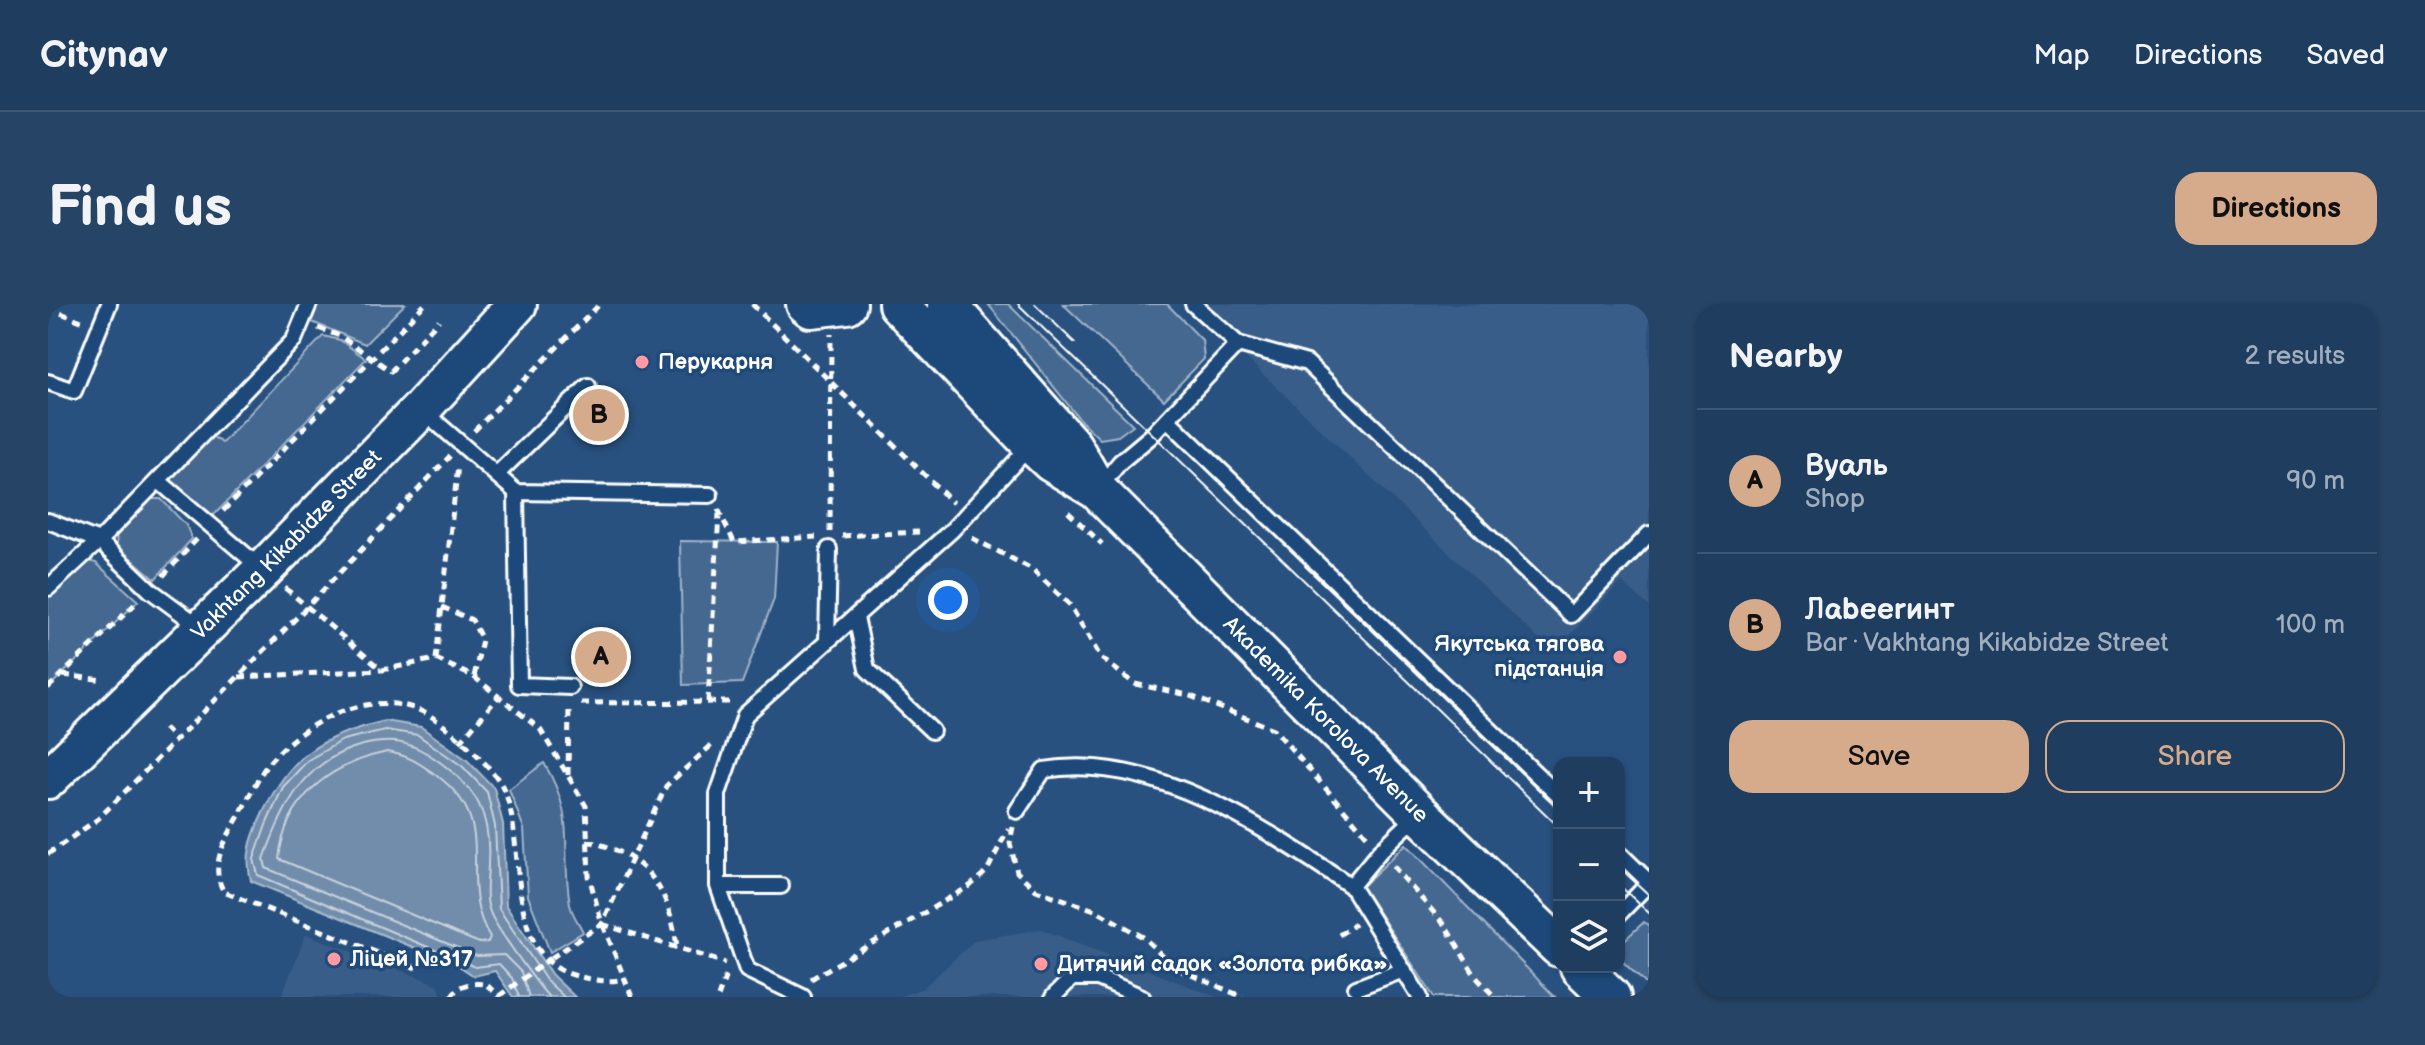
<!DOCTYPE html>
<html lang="en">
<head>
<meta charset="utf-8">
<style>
	:root { --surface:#1e3d5f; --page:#264465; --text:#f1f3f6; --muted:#a1aebd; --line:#3c5674; --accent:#d6ab8b }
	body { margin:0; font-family:"Balsamiq Sans",sans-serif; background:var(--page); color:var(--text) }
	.controls { position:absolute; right:24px; bottom:24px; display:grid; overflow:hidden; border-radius:16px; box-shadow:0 2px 6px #0004 }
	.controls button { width:72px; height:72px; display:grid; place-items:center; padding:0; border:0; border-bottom:2px solid var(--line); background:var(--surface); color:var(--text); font:40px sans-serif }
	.you { position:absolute; left:900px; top:296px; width:28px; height:28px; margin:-20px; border:6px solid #fff; border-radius:50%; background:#1a73e8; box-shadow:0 0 0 12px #1a73e833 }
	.badge { display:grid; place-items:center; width:52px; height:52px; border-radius:50%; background:var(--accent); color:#111; font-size:26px; font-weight:700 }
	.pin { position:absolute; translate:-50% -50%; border:4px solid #fff; box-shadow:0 2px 8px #0006 }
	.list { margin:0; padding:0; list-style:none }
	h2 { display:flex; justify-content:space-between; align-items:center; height:104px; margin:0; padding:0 32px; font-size:34px }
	h2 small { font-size:26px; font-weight:400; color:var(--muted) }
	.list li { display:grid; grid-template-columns:52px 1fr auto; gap:24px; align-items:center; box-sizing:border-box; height:144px; padding:0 32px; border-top:2px solid var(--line) }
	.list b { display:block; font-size:30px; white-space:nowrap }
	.list p { margin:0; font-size:26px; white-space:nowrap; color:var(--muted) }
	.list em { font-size:26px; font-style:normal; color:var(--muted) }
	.actions { display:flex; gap:16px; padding:24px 32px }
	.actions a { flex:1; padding:18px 0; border:2px solid var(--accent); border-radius:24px; text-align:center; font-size:28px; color:var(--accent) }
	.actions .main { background:var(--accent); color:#111 }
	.icon { flex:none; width:44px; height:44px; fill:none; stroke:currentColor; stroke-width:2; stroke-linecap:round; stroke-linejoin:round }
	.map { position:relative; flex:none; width:1601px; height:693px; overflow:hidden; border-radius:24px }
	header { display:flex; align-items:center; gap:48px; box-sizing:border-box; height:112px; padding:0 40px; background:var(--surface); border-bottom:2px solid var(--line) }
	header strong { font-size:38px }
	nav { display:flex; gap:44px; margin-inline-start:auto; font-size:28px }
	.intro { display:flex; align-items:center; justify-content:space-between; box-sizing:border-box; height:192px; padding:0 48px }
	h1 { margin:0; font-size:56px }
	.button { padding:20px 36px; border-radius:24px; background:var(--accent); color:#111; font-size:28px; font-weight:700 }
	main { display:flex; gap:48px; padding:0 48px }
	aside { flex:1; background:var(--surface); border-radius:24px; box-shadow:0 2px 6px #0004 }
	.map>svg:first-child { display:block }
	.built { fill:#375d88 }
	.green { fill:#446890; stroke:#a2b4c8; stroke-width:2 }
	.water { fill:#718dab; stroke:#aabbcd; stroke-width:2 }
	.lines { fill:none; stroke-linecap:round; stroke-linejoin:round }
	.shore { stroke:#c6d1dd; stroke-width:2 }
	.lane-casing { stroke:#fff; stroke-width:20 }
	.secondary-casing { stroke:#fff; stroke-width:44 }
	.path { stroke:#fff; stroke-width:5; stroke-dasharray:8 6; stroke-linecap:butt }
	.lane { stroke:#1f4a7a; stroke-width:14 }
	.secondary { stroke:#1f4a7a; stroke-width:38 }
	.tram { stroke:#fff; stroke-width:2 }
	.path-bridge { stroke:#fff; stroke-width:5; stroke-dasharray:8 6; stroke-linecap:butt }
	.poi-dot { fill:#ff9aa2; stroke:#1f4a7a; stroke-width:3 }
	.labels { text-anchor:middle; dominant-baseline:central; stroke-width:7; stroke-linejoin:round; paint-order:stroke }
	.poi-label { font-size:22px; font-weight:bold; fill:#fff; stroke:#1f4a7a; text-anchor:start }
	.street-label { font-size:22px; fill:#fff; stroke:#1f4a7a }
</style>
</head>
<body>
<header>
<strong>Citynav</strong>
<nav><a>Map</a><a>Directions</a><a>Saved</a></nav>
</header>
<div class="intro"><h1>Find us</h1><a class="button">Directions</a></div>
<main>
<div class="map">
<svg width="1601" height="693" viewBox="0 0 1601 693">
	<rect width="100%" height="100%" fill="#28517f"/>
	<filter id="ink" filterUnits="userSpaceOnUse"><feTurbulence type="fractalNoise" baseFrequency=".0125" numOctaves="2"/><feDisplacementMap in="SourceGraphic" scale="16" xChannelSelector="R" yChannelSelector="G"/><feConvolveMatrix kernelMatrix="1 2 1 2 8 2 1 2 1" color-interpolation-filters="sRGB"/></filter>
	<g filter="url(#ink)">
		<path class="built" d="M1142,0H1601V302L1573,278L1505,349Z
			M993,625L1169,693H850L875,684L927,636Z
			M258,630L391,681L394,693H233Z"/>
		<path class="green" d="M265,0H357L317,40L259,16Z
			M940,0H960L1085,121L1070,132L1052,135L1034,118Z
			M1015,0H1119L1154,36L1156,55L1116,96Z
			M275,32L292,36L318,55L162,215L121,178L161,130L174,139Z
			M102,195H113L138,221L144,235L107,275L69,242L68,228Z
			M632,237L729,238L726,295L694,379L635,381Z
			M32,255L48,259L90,297L3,381L0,380V284Z
			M496,459C530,516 512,543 522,600C523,609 531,619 535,628L502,648L480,592L476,525L461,485Z
			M1358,540L1507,693H1386L1314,583Z
			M1596,618L1601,622V683L1571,654V641Z"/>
		<path class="water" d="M337,417L373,423L419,456L446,484L455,520L458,602L504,671L527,693H465L447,667L426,672L411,662L203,577C197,553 202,536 213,513C241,451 272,433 337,417Z"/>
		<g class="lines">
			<path class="shore" d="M339,448C360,451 371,459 388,471C456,519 406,575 442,633L440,638L431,639L231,555C237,493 283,460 339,448Z
				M471,693L464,674L451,660L427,663L210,571L206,555L218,521L235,483L260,456L295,436L337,426L370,431L414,462L439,488L447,522L451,605L498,676L516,693
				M481,693L473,668L456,651L429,652L218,564L216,555C235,502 256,456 315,441C346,434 364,438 389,456C429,485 443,509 440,559C440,575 436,593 442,608C446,621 491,683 501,693"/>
			<defs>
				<path id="lane" d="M1145,0L1190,40
					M0,78L26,87L61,0
					M373,105L468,188L471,381L522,383
					M1119,115L1511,492
					M449,170L540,82
					M112,178L215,266
					M1049,186L1072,158L1103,132L1190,40L1259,59L1523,311L1601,230
					M468,188L662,191
					M0,217L51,237L0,284
					M808,313L819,365L884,427
					M155,325L102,286L51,237L246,36L261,0
					M779,338L781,245
					M969,507L996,466C1103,447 1218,525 1303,582
					M1371,510L1332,547L1303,582L1372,693
					M1571,549L1601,578
					M670,582L699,666L755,693
					M733,582H670V490L697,411L904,226L984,140
					M1571,610L1601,579
					M1308,684L1356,666
					M1005,693L1024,674H1050L1094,693"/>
				<g id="secondary">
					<path d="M758,0L763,4L799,0"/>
					<path id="s1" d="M850,0L984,140L1003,158L1049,186L1372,510L1511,643"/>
					<path d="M899,0L1024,142L1044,177"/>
					<path id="s2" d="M0,475L215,266L373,105L469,0"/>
					<path d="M1532,663L1563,693"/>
				</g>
			</defs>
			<use href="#lane" class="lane-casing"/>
			<use href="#secondary" class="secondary-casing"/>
			<path class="path" d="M704,0L905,199
				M0,4L36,18
				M270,24L292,32L343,67L391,16
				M426,127L552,0
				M670,205L686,238L768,233
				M175,207L377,0
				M1020,208L1054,240
				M782,228L783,30
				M794,232L871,228
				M924,234L984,265L1022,301L1053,354L1087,380L1140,391L1226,425L1320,533
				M115,272L149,235
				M237,284L334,366L388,355L426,373L492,425L538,502L541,572L554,620L677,659
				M394,303L424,316L434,336L426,373
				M388,355L410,161
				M15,371L56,376
				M191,373L333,366
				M0,384L88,299
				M660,398L671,210
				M533,399L683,398
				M116,424L128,436
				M412,438L451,392
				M520,471L521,401
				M965,523L962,539L969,568L988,586L1047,606L1095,633L1127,664L1195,693
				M539,537C599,550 621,584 629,643
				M0,550L50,515L259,303L402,152
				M1345,562L1396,620L1428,673L1447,693
				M555,621L584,693
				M1291,631L1307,620
				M503,654L554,620L618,482L666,439
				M368,664L176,588C160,560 178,536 192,510C202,492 211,468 226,453C262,413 333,380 384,413C405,427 447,464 456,486C480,540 453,654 529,672C546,676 559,679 576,675
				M763,675L922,582L939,567L960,525
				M403,693C411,679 423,679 438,680L451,693
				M670,693L679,668"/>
			<use href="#lane" class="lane"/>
			<use href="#secondary" class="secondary"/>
			<path class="tram" d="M970,0L1511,523
				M987,0L1027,39
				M1257,262L1511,505
				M1571,563L1601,591
				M1571,581L1601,609"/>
			<path class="path-bridge" d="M451,692L503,654"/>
		</g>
	</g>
	<g class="poi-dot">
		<circle cx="594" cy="58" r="8"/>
		<circle cx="1572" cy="353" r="8"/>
		<circle cx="286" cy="655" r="8"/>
		<circle cx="993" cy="660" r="8"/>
	</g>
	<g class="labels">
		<g class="poi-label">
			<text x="610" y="58">Перукарня</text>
			<text x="1556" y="340" text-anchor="end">Якутська тягова<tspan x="1556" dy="25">підстанція</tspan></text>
			<text x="302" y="655">Ліцей №317</text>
			<text x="1009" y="660">Дитячий садок «Золота рибка»</text>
		</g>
		<g class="street-label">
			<text stroke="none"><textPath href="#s2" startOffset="334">Vakhtang Kikabidze Street</textPath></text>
			<text stroke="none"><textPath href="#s1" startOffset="598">Akademika Korolova Avenue</textPath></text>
		</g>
	</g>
</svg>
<div class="controls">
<button>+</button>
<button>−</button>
<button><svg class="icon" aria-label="layers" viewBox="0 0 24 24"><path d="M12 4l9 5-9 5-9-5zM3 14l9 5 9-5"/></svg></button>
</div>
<div class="you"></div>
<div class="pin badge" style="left:553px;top:353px">A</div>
<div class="pin badge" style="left:551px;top:111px">B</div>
</div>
<aside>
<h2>Nearby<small>2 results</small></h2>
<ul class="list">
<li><span class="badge">A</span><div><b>Вуаль</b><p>Shop</p></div><em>90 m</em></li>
<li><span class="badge">B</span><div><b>Лаbeerинт</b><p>Bar · Vakhtang Kikabidze Street</p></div><em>100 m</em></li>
</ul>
<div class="actions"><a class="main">Save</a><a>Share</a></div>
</aside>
</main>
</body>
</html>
